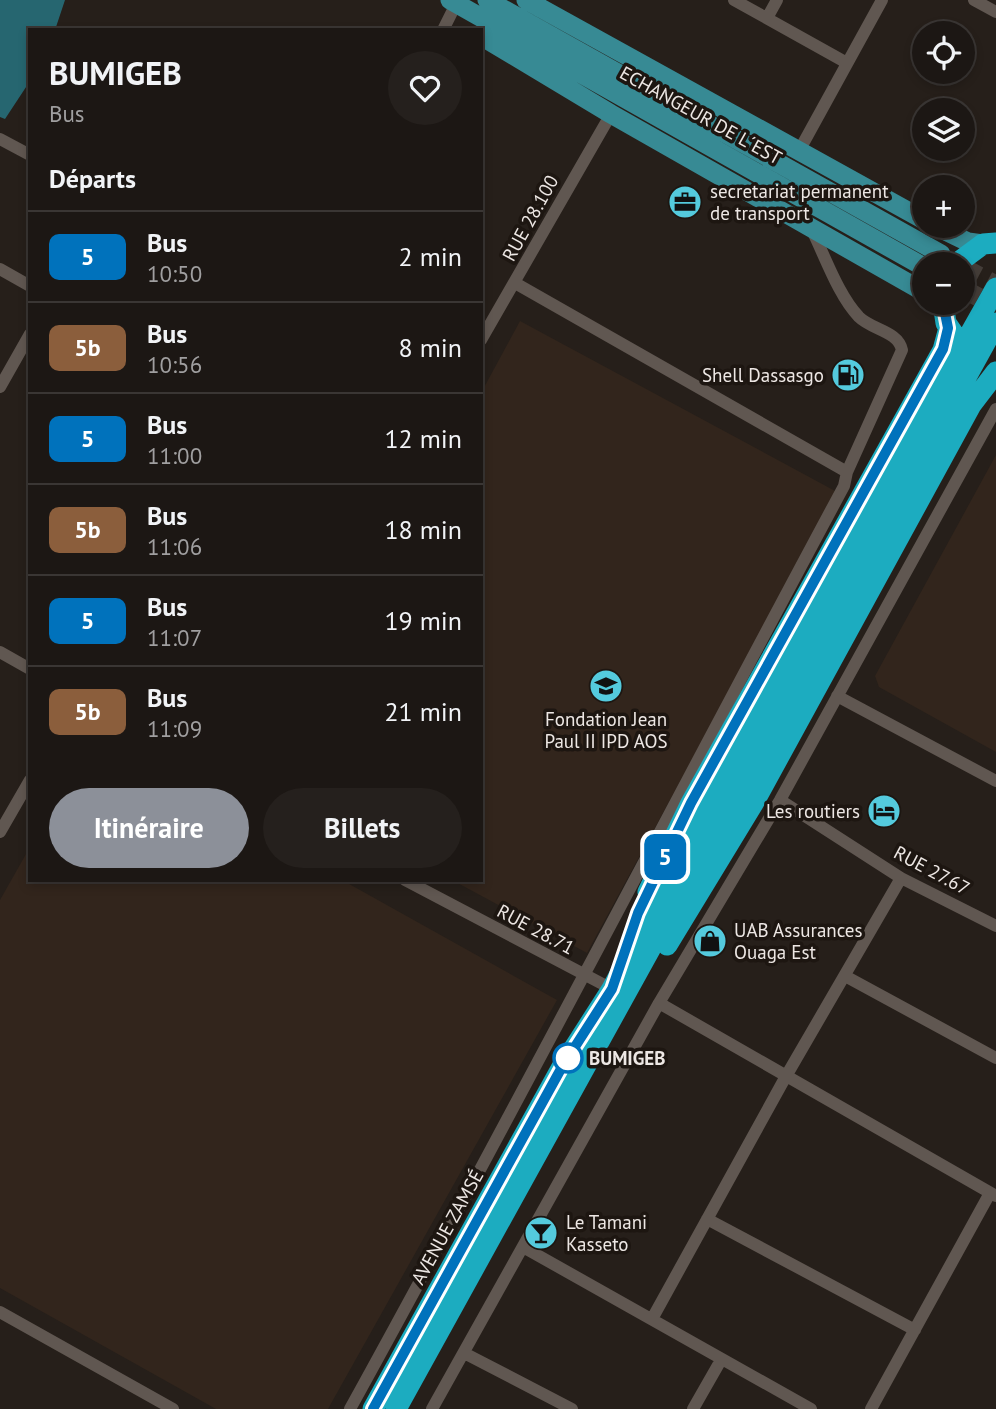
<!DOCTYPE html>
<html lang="fr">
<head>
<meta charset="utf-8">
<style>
	body { margin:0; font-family:"PT Sans",sans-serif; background:#25201d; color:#f1f3f6; height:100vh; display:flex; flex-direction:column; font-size:26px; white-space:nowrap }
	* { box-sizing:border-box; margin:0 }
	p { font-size:23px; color:#a09fa0 }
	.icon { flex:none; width:38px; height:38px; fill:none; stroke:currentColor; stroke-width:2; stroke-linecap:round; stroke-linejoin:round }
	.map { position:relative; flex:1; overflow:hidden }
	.drawer { position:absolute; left:28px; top:28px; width:455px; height:854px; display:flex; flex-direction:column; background:#1c1714; border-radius:0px; box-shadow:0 4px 10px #0003,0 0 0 2px #3a3634 }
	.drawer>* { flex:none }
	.badge { padding:0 14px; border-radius:10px; font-size:24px; line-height:46px }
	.buttons { position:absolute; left:912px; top:21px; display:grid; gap:14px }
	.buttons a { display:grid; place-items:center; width:63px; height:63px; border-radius:50%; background:#1c1714; box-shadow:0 4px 10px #0003,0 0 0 2px #3a3634; font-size:35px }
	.map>.badge { position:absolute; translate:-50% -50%; box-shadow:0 0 0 4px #fff }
	h2 { padding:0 21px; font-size:26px; line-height:63px }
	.round { display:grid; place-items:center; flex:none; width:74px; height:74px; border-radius:37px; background:#25201d }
	.head { display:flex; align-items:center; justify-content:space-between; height:119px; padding:0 21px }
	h1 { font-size:33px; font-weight:700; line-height:52px }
	.button { display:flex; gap:14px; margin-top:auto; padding:14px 21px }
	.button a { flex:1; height:80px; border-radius:42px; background:#8c9099; color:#fff; font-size:28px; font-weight:700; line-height:80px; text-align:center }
	.button a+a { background:#25201d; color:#f1f3f6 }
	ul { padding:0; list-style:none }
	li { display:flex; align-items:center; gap:21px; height:91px; padding:0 21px; border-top:2px solid #3a3634 }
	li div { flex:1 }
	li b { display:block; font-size:26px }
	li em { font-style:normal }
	li .badge { min-width:77px; font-weight:700; text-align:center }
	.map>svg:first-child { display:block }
	.built { fill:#32251c }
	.water { fill:#266670 }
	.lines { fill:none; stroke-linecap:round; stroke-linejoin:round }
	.primary-tunnel { stroke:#443d38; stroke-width:19; stroke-dasharray:19 10; stroke-linecap:butt }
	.street { stroke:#605751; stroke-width:12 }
	.primary { stroke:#378a94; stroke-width:19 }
	.highway { stroke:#1cacc0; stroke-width:21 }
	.line-casing { stroke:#fff; stroke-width:16 }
	.line { stroke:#0072bc; stroke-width:10 }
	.stop-dot { fill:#fff; stroke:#0072bc; stroke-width:3.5 }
	.labels { text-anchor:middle; stroke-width:7; stroke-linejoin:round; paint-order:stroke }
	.street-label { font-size:19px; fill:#ede7e4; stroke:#1d1611 }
	.poi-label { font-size:19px; fill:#ede7e4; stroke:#1d1611; text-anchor:start }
	.stop-label { font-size:19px; font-weight:bold; fill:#ede7e4; stroke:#1d1611; text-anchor:start }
</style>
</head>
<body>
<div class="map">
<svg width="996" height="1409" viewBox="0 0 996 1409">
	<rect width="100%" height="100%" fill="#261f1a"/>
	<path class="built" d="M520,321L837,492L587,953L452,880H481V393Z
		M996,455V752L879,687L875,676Z
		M30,847V880H342L557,1000L328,1409H216L0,1288V900Z"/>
	<path class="water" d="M0,0H65L55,30H30V81L5,119L0,117Z"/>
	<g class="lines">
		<path class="primary-tunnel" d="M962,267L996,285
			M962,288L996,307"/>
		<path class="street" d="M734,0L847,63
			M974,0L996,12
			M767,18L777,0
			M443,30L456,4
			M0,139L30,155
			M799,151L882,0
			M0,269L30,286
			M515,283L847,472
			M481,340L611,114
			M0,387L30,334
			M0,652L30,669
			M837,696L996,781
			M780,800L901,878L996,926
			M0,832L30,780
			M405,880L612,989
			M845,976L996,1058
			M659,1003L996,1196
			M707,1219L915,1330
			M523,1247L811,1409
			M0,1312L173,1409
			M652,1319L785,1078L901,878
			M464,1353L572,1409
			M350,1409C519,1103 679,793 844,486L847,472L902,350C898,331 872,330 859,317C838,295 825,256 811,228
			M432,1409L659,1003L780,800L996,409
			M693,1409L721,1360
			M871,1409L990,1193"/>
		<path class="primary" d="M450,0L924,267
			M487,0L941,254
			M526,0L924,220
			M481,36L611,114L924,292
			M935,226L968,242L983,244"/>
		<path class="highway" d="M956,264L983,244L996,243
			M943,303L946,323L957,339
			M648,892L691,803L943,350L949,328
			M667,945L754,802L971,405L996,372
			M373,1409L562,1067L612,989L799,637L996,288
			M396,1409L996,323"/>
	</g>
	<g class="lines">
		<defs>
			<path id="line" d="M373,1409L562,1067L612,989L638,913L691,803L943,349L948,328L943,303"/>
		</defs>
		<use href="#line" class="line-casing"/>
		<use href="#line" class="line"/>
	</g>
	<defs>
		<symbol id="office-disc" viewBox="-11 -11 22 22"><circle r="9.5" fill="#54cadd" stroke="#1d1611"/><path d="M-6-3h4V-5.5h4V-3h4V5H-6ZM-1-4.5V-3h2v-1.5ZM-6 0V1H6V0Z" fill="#111"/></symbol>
		<symbol id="fuel-disc" viewBox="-11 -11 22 22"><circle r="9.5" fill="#54cadd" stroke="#1d1611"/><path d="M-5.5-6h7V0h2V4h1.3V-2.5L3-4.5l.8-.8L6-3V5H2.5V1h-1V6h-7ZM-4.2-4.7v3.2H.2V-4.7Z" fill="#111"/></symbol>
		<symbol id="school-disc" viewBox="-11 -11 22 22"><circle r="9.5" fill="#54cadd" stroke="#1d1611"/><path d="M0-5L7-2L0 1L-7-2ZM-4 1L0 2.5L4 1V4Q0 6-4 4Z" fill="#111"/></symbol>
		<symbol id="hotel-disc" viewBox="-11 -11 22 22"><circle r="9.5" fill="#54cadd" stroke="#1d1611"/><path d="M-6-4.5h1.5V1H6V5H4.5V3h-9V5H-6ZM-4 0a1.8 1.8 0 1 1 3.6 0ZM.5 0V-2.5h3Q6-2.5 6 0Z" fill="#111"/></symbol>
		<symbol id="shop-disc" viewBox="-11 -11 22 22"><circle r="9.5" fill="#54cadd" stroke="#1d1611"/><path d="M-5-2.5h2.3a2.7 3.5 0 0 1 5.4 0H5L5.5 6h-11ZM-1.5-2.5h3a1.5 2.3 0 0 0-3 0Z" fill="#111"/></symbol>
		<symbol id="bar-disc" viewBox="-11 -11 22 22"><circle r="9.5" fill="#54cadd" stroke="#1d1611"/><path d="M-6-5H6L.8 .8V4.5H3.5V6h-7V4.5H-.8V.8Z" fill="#111"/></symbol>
	</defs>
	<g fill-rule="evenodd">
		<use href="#office-disc" x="666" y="183" width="38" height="38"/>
		<use href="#fuel-disc" x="829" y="356" width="38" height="38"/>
		<use href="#school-disc" x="587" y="667" width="38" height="38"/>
		<use href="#hotel-disc" x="865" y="792" width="38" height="38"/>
		<use href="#shop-disc" x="691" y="922" width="38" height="38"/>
		<use href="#bar-disc" x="522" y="1214" width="38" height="38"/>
	</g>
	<circle class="stop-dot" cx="568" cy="1058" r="14"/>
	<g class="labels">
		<g class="street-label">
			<text transform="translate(701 115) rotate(29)" y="7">ECHANGEUR DE L´EST</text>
			<text transform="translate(530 218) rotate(-61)" y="7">RUE 28.100</text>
			<text transform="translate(932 870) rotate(28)" y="7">RUE 27.67</text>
			<text transform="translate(536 929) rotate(28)" y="7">RUE 28.71</text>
			<text transform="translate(447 1227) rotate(-61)" y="7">AVENUE ZAMSÉ</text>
		</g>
		<g class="poi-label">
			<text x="710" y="198">secretariat permanent<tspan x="710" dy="22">de transport</tspan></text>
			<text x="824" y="382" text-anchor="end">Shell Dassasgo</text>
			<text x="606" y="726" text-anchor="middle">Fondation Jean<tspan x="606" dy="22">Paul II IPD AOS</tspan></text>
			<text x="860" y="818" text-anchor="end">Les routiers</text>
			<text x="734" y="937">UAB Assurances<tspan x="734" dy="22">Ouaga Est</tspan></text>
			<text x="566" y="1229">Le Tamani<tspan x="566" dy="22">Kasseto</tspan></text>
		</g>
		<g class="stop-label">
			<text x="589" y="1065">BUMIGEB</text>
		</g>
	</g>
</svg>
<div class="buttons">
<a><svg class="icon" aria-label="locate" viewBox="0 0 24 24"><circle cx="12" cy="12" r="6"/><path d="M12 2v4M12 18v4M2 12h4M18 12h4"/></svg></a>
<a><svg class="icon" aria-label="layers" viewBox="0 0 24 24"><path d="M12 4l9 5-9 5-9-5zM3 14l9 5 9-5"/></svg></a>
<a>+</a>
<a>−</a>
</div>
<b class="badge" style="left:665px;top:857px;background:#0072bc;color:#fff">5</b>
<section class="drawer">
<div class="head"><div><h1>BUMIGEB</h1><p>Bus</p></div><a class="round"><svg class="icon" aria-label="heart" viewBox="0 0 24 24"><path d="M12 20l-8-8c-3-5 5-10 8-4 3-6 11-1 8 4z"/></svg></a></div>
<h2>Départs</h2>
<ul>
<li><span class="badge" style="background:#0072bc;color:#fff">5</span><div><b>Bus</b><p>10:50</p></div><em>2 min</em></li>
<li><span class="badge" style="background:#8b5e3c;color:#fff">5b</span><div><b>Bus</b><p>10:56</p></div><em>8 min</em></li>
<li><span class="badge" style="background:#0072bc;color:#fff">5</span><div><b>Bus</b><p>11:00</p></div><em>12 min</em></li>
<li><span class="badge" style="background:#8b5e3c;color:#fff">5b</span><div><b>Bus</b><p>11:06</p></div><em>18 min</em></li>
<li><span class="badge" style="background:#0072bc;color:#fff">5</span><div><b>Bus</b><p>11:07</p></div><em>19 min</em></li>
<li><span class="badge" style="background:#8b5e3c;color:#fff">5b</span><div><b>Bus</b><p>11:09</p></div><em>21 min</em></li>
</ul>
<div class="button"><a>Itinéraire</a><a>Billets</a></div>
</section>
</div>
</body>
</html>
